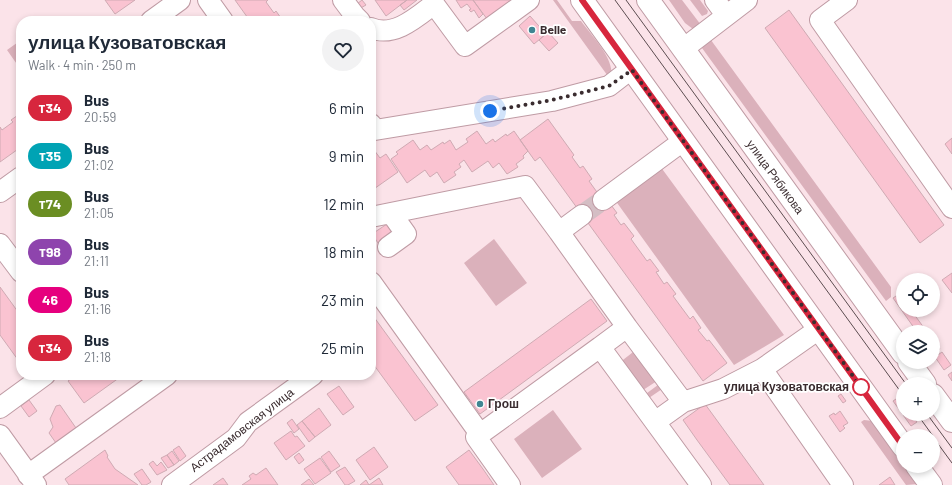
<!DOCTYPE html>
<html lang="en">
<head>
<meta charset="utf-8">
<style>
	body { margin:0; font-family:Barlow,sans-serif; background:#f2f2f3; color:#1f2937; height:100vh; display:flex; flex-direction:column; font-size:15px; white-space:nowrap }
	* { box-sizing:border-box; margin:0 }
	p { font-size:13px; color:#747a83 }
	.icon { flex:none; width:22px; height:22px; fill:none; stroke:currentColor; stroke-width:2; stroke-linecap:round; stroke-linejoin:round }
	.map { position:relative; flex:1; overflow:hidden }
	.side { position:absolute; left:16px; top:16px; width:360px; height:364px; display:flex; flex-direction:column; background:#fff; border-radius:16px; box-shadow:0 2px 6px #0003 }
	.side>* { flex:none }
	.badge { padding:0 8px; border-radius:13px; font-size:14px; line-height:26px }
	.fabs { position:absolute; left:896px; top:273px; display:grid; gap:8px }
	.fabs a { display:grid; place-items:center; width:44px; height:44px; border-radius:50%; background:#fff; box-shadow:0 2px 6px #0003; font-size:20px }
	.you { position:absolute; width:20px; height:20px; margin:-10px; border:3px solid #fff; border-radius:50%; background:#1a73e8; box-shadow:0 0 0 6px #1a73e833 }
	.map>.badge { position:absolute; translate:-50% -50%; box-shadow:0 0 0 2px #fff }
	.round { display:grid; place-items:center; flex:none; width:42px; height:42px; border-radius:21px; background:#f2f2f3 }
	.summary { display:flex; align-items:center; justify-content:space-between; height:68px; padding:0 12px }
	h1 { font-size:19px; font-weight:600; line-height:30px }
	ul { padding:0; list-style:none }
	li { display:flex; align-items:center; gap:12px; height:48px; padding:0 12px }
	li div { flex:1 }
	li b { display:block; font-size:15px }
	li em { font-style:normal }
	li .badge { min-width:44px; font-weight:700; text-align:center }
	.map>svg:first-child { display:block }
	.green { fill:#dbb1bb }
	.building { fill:#fac3d1; stroke:#cfaab3 }
	.lines { fill:none; stroke-linecap:round; stroke-linejoin:round }
	.minor-tunnel { stroke:#d4bec4; stroke-width:20; stroke-dasharray:20 10; stroke-linecap:butt }
	.minor-casing { stroke:#bf9ba4; stroke-width:22 }
	.major-casing { stroke:#bf9ba4; stroke-width:24 }
	.minor { stroke:#fff; stroke-width:20 }
	.major { stroke:#fff; stroke-width:22 }
	.tram { stroke:#5d4d51; stroke-width:1 }
	.line-casing { stroke:#fff; stroke-width:9 }
	.line { stroke:#d7263d; stroke-width:6 }
	.walk { stroke:#3a2c2f; stroke-width:4; stroke-dasharray:0 7.2 }
	.poi-dot { fill:#408592; stroke:#fff; stroke-width:1.5 }
	.stop-dot { fill:#fff; stroke:#d7263d; stroke-width:2 }
	.labels { text-anchor:middle; stroke-width:3.5; stroke-linejoin:round; paint-order:stroke }
	.poi-label { font-size:12px; font-weight:bold; fill:#3a2c2f; stroke:#fff; text-anchor:start }
	.street-label { font-size:12px; fill:#3a2c2f; stroke:#fff }
	.stop-label { font-size:12px; font-weight:bold; fill:#3a2c2f; stroke:#fff; text-anchor:end }
</style>
</head>
<body>
<div class="map">
<svg width="952" height="485" viewBox="0 0 952 485">
	<rect width="100%" height="100%" fill="#fbe3e9"/>
	<path class="green" d="M553,0H557L572,21H581C591,35 618,62 610,79Z
		M669,0H682L701,25L693,29L685,23Z
		M690,0H700L708,11L707,14L702,16Z
		M708,36L891,287V297L886,301L702,48Z
		M21,40V70L7,50Z
		M660,166L784,335L734,365L615,200Z
		M494,239L527,283L496,306L464,263Z
		M637,349L660,379L640,392L619,363Z
		M662,382L665,387L646,400L643,396Z
		M553,410L582,449L542,478L514,439Z
		M864,420L873,421L903,463V466H905L918,484L906,485L861,422Z"/>
	<path class="building" d="M105,0H135L115,14Z
		M235,0H268L266,2L274,13L276,11L283,21H250Z
		M362,0L366,5L359,9L357,4Z
		M375,0H407L386,16Z
		M407,0H417L404,10L400,5Z
		M456,0H473L483,14L479,18L474,10L471,12L469,10L471,9L467,4L461,8Z
		M473,0H516L490,23Z
		M789,10L944,225L920,243L765,28Z
		M530,16L546,34L534,44L519,26Z
		M548,32L558,43L549,51L539,40Z
		M21,113V147L0,162V127L2,130L13,122L11,120Z
		M548,119L574,155L572,157L580,168L583,166L592,179L589,181L599,195L608,201L617,213L614,215L621,225L624,223L634,236L631,239L647,261L650,259L659,271L656,272L664,284L667,282L676,294L673,296L690,319L693,316L701,328L698,330L707,341L709,340L727,363L703,381L540,157L535,161L520,140Z
		M477,131L486,144L493,139L495,142L506,134L507,136L514,131L528,151L523,156L524,158L516,164L518,167L507,174L499,163L493,168L488,161L472,172L464,160L459,164L461,167L454,172L456,175L444,183L437,172L430,177L425,170L407,183L391,159L398,154L396,152L413,140L420,150L427,145L431,150L443,142L444,144L450,140L456,150L468,142L466,139Z
		M952,138V154L945,144Z
		M371,146L380,158L386,154L398,172L371,191Z
		M390,222L399,233L380,246L372,234Z
		M952,273V293L942,280Z
		M0,287L21,316V364L0,335Z
		M899,294L903,299V310H911L927,332H917L893,298Z
		M591,299L607,321L480,414L464,392Z
		M371,313L438,405L415,421L371,361Z
		M933,340L940,349L933,354Z
		M942,352L951,365L944,370L935,357Z
		M952,372V381L948,375Z
		M76,375H123L84,403L68,381Z
		M339,386L354,407L343,415L327,394Z
		M841,394L846,401L843,403L838,396Z
		M899,397L903,403V414H911L917,422L911,426L893,401Z
		M29,400L37,411L29,417L21,406Z
		M705,404L764,485H730L697,440L683,420Z
		M60,405L76,428L56,443L49,433L53,427L50,419L56,406Z
		M319,408L331,425L315,437L302,421Z
		M840,411L848,423L843,426L845,428L840,432L829,416L834,413L835,415Z
		M292,419L299,429L294,433L287,423Z
		M302,421L315,437L309,442L297,425Z
		M291,431L295,437L297,436L305,446L286,460L274,443Z
		M179,446L186,456L180,461L173,450Z
		M374,447L388,467L370,480L356,460Z
		M105,450L108,456L107,457L115,469L138,485H69L65,479Z
		M469,450L483,469L494,485H459L446,467Z
		M172,451L179,461L174,465L167,455Z
		M329,451L340,466L331,472L321,457Z
		M299,453L304,460L299,464L294,457Z
		M167,455L174,465L168,468L161,458Z
		M320,458L331,473L315,484L304,469Z
		M153,461L157,466L161,462L167,470L157,475L149,464Z
		M345,467L355,481L348,485H345L336,472Z
		M266,468L278,485H242L251,479L249,476L253,473L256,475Z
		M142,469L151,482L146,485H142L134,474Z
		M890,477L895,485H879Z
		M223,478L228,485H213Z
		M379,478L383,485H360L366,480L369,485Z
		M309,479L314,485H301Z"/>
	<g class="lines">
		<path class="minor-tunnel" d="M582,215L603,200"/>
		<defs>
			<path id="minor" d="M208,0L223,21
				M343,0L355,16L360,21
				M715,0L726,15
				M847,0L820,20L952,208
				M151,21L180,0
				M371,28C394,38 417,17 434,4L465,46L529,0
				M683,49L747,0
				M371,124L375,130L552,101L609,86L631,69
				M0,192L21,177
				M603,200L683,141
				M371,217L525,186L559,232L582,215
				M559,232L627,327L600,347
				M0,244L21,272
				M388,247L406,234L391,213
				M371,282L480,434
				M627,327L683,402
				M762,369L843,485
				M0,408L45,375
				M655,422L701,485
				M0,435L36,485
				M28,475L167,375
				M172,485L236,438L248,422L313,375
				M510,485L476,437L600,347L655,422L683,402L723,389L762,369L819,329"/>
			<path id="major" d="M582,0L903,446
				M648,0L903,353
				M909,362L925,384
				M933,395L952,421
				M917,466L931,485"/>
		</defs>
		<use href="#minor" class="minor-casing"/>
		<use href="#major" class="major-casing"/>
		<use href="#minor" class="minor"/>
		<use href="#major" class="major"/>
		<path class="tram" d="M615,0L903,395
			M626,0L906,384
			M917,414L933,436
			M927,414L952,448
			M933,437L952,463"/>
	</g>
	<g class="lines">
		<defs>
			<path id="line" d="M582,0L903,446"/>
		</defs>
		<use href="#line" class="line-casing"/>
		<use href="#line" class="line"/>
		<path class="walk" d="M490,111L552,100L609,86L632,70L863,390L861,387"/>
	</g>
	<g class="poi-dot">
		<circle cx="532" cy="30" r="4"/>
		<circle cx="480" cy="404" r="4"/>
	</g>
	<circle class="stop-dot" cx="861" cy="387" r="8"/>
	<g class="labels">
		<g class="poi-label">
			<text x="540" y="34">Belle</text>
			<text x="488" y="408">Грош</text>
		</g>
		<g class="street-label">
			<text transform="translate(775 177) rotate(54)" y="4">улица Рябикова</text>
			<text transform="translate(242 430) rotate(-38)" y="4">Астрадамовская улица</text>
		</g>
		<g class="stop-label">
			<text x="849" y="391">улица Кузоватовская</text>
		</g>
	</g>
</svg>
<div class="fabs">
<a><svg class="icon" aria-label="locate" viewBox="0 0 24 24"><circle cx="12" cy="12" r="6"/><path d="M12 2v4M12 18v4M2 12h4M18 12h4"/></svg></a>
<a><svg class="icon" aria-label="layers" viewBox="0 0 24 24"><path d="M12 4l9 5-9 5-9-5zM3 14l9 5 9-5"/></svg></a>
<a>+</a>
<a>−</a>
</div>
<div class="you" style="left:490px;top:111px"></div>
<section class="side">
<div class="summary"><div><h1>улица Кузоватовская</h1><p>Walk · 4 min · 250 m</p></div><a class="round"><svg class="icon" aria-label="heart" viewBox="0 0 24 24"><path d="M12 20l-8-8c-3-5 5-10 8-4 3-6 11-1 8 4z"/></svg></a></div>
<ul>
<li><span class="badge" style="background:#d7263d;color:#fff">т34</span><div><b>Bus</b><p>20:59</p></div><em>6 min</em></li>
<li><span class="badge" style="background:#00a3b4;color:#fff">т35</span><div><b>Bus</b><p>21:02</p></div><em>9 min</em></li>
<li><span class="badge" style="background:#6b8e23;color:#fff">т74</span><div><b>Bus</b><p>21:05</p></div><em>12 min</em></li>
<li><span class="badge" style="background:#8e44ad;color:#fff">т98</span><div><b>Bus</b><p>21:11</p></div><em>18 min</em></li>
<li><span class="badge" style="background:#e6007e;color:#fff">46</span><div><b>Bus</b><p>21:16</p></div><em>23 min</em></li>
<li><span class="badge" style="background:#d7263d;color:#fff">т34</span><div><b>Bus</b><p>21:18</p></div><em>25 min</em></li>
</ul>
</section>
</div>
</body>
</html>
